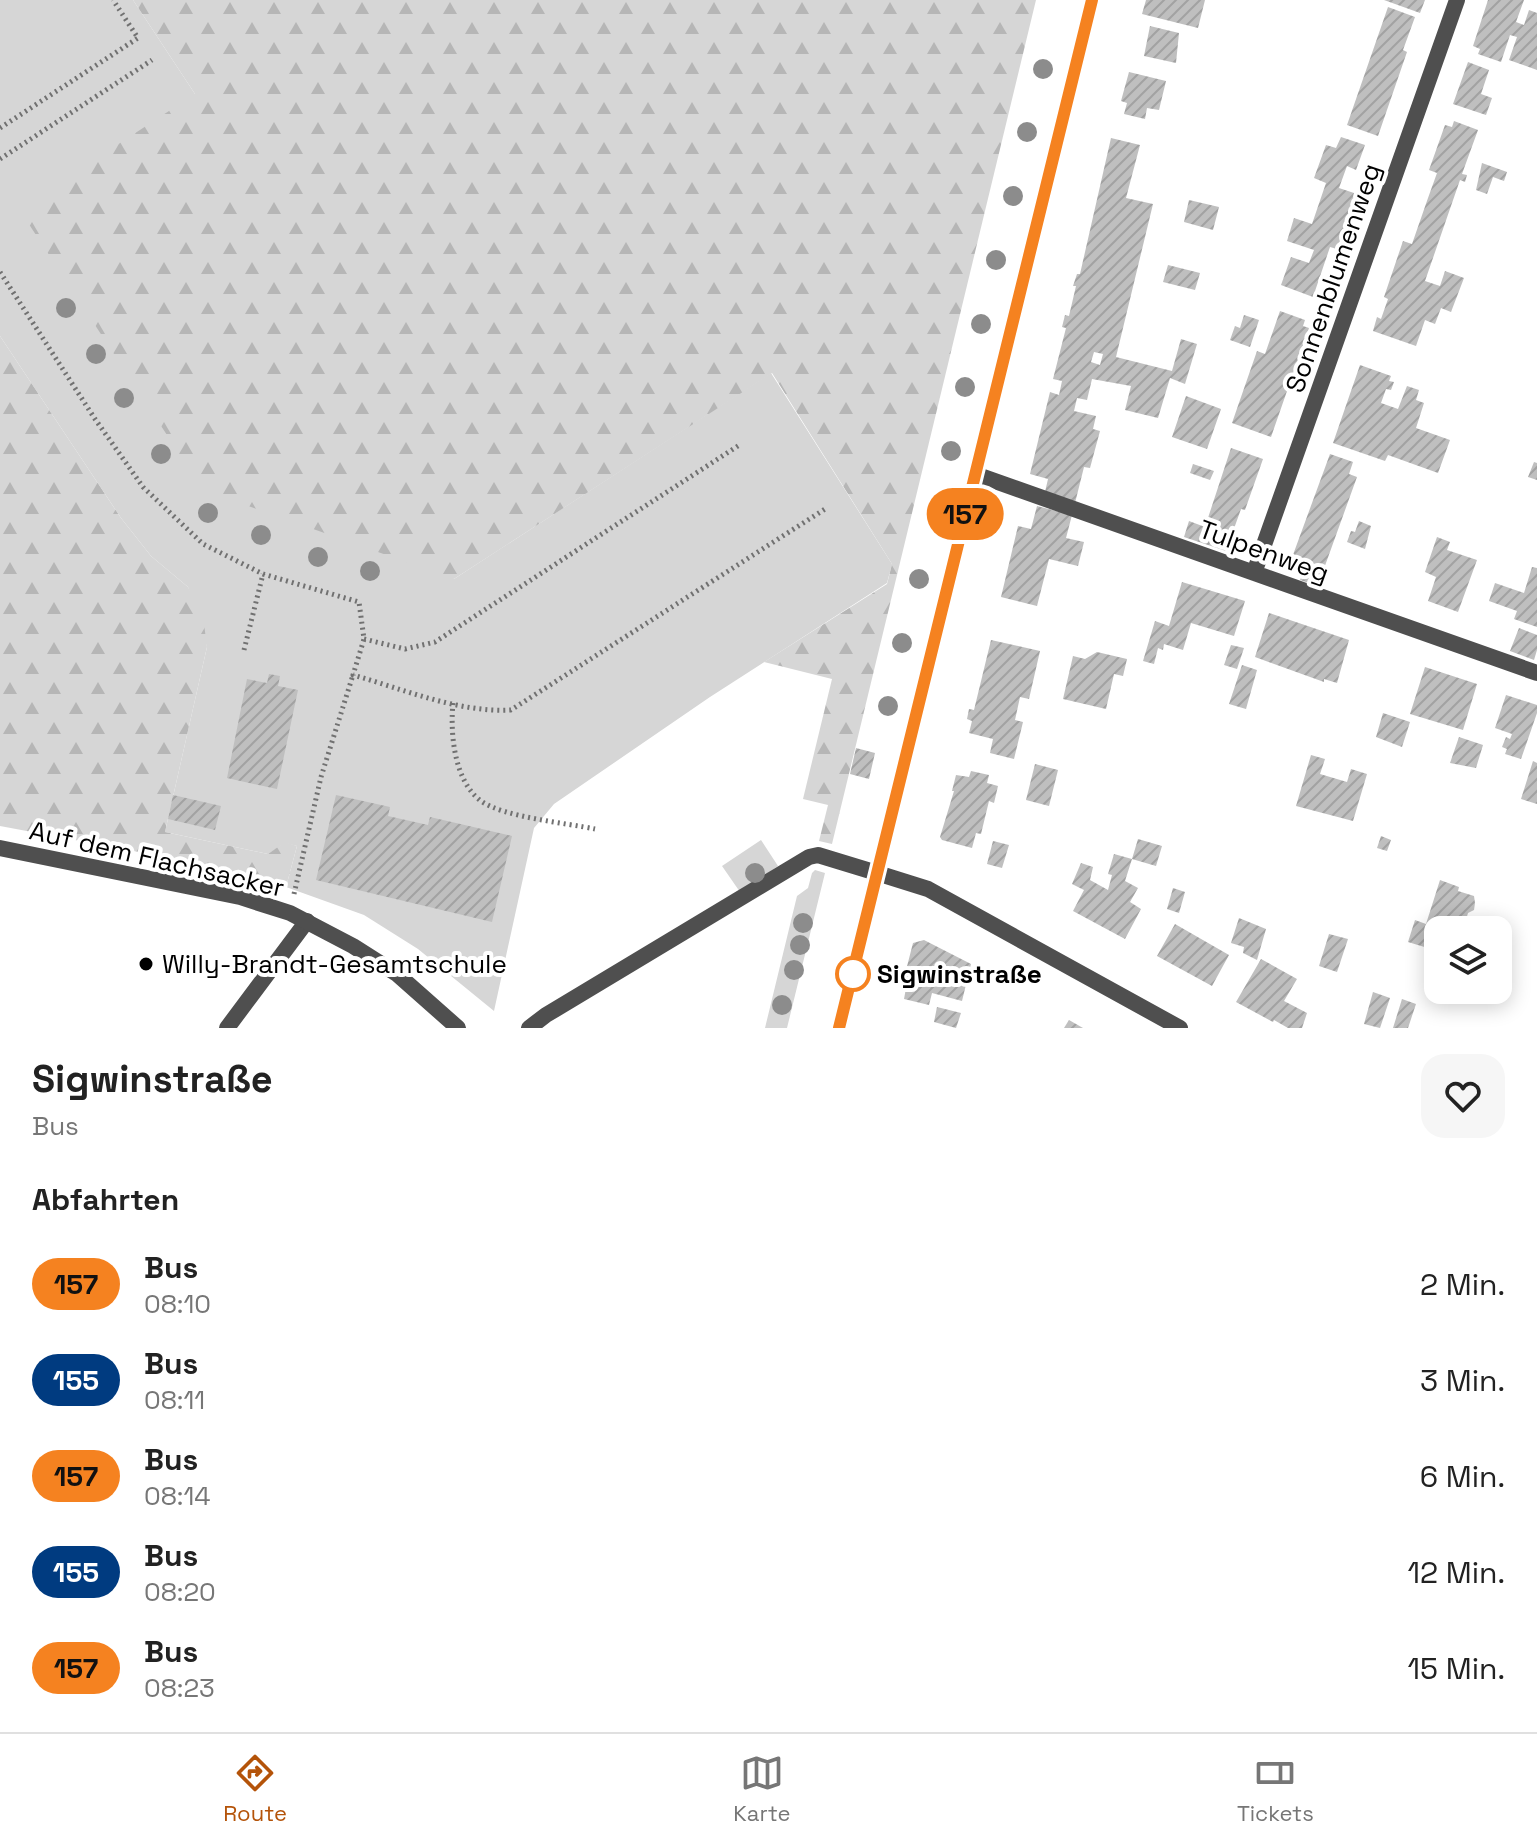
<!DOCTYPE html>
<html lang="de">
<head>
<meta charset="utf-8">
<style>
	body { margin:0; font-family:"Space Grotesk",sans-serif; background:#f6f6f6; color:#222; height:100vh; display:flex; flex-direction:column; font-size:30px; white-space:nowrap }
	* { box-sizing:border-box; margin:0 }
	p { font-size:26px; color:#767676 }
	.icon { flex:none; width:44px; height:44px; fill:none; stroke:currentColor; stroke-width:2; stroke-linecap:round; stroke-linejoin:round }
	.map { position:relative; height:1028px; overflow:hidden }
	.side { display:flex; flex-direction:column; background:#fff; flex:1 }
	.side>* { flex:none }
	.badge { padding:0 16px; border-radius:26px; font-size:28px; line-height:52px }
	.fabs { position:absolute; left:1424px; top:916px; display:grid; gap:16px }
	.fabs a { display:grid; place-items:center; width:88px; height:88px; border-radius:16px; background:#fff; box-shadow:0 4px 20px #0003; font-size:40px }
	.map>.badge { position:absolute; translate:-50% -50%; box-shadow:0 0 0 4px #fff }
	h2 { padding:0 32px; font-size:30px; line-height:72px }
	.round { display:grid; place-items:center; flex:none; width:84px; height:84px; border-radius:24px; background:#f6f6f6 }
	.overview { display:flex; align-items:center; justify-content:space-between; height:136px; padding:0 32px }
	h1 { font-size:38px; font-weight:600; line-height:60px }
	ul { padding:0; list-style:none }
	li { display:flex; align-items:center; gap:24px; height:96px; padding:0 32px }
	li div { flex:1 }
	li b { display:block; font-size:30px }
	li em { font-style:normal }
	li .badge { min-width:88px; font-weight:700; text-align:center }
	.menu { display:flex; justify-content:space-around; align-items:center; height:112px; border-top:2px solid #e0e0e0; background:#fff; font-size:22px; color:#767676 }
	.menu a { display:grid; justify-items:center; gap:4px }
	.menu .active { color:#b45309 }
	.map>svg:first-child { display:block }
	.green { fill:#d6d6d6 }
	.forest { fill:url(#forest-firs) }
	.building { fill:url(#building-hatch); fill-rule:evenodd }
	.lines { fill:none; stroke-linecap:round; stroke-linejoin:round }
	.path { stroke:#717171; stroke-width:5; stroke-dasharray:2 4; stroke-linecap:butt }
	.service { stroke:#4f4f4f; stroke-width:16 }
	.minor { stroke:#4f4f4f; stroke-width:16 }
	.tertiary { stroke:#4f4f4f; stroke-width:16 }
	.tree { fill:#8c8c8c }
	.line-casing { stroke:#fff; stroke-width:18 }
	.line { stroke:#f58220; stroke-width:12 }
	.poi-dot { fill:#000; stroke:#fff; stroke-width:3 }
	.stop-dot { fill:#fff; stroke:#f58220; stroke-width:4 }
	.labels { text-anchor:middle; stroke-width:8; stroke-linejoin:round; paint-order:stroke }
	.street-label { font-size:26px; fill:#000; stroke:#fff }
	.poi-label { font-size:26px; fill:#000; stroke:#fff; text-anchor:start }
	.stop-label { font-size:26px; font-weight:bold; fill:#000; stroke:#fff; text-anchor:start }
</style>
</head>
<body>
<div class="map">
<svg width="1537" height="1028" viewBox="0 0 1537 1028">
	<defs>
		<pattern id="forest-firs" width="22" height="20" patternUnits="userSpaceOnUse" patternTransform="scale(2)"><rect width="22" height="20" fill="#d6d6d6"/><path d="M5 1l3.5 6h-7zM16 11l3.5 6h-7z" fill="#b6b6b6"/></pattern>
		<pattern id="building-hatch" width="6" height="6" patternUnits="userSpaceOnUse" patternTransform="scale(2)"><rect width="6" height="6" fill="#bfbfbf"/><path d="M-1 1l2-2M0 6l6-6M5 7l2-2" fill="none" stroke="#a2a2a2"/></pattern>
	</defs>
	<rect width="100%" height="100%" fill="#fff"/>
	<path class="green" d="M0,0H133L195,94L454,579L771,373L892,564L887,583L710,697L554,804L534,828L494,1011L418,949L364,915L286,887L297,846L285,843L268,854L165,832L207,647L188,587L151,556L121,518L0,336Z
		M761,840L778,866L740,892L722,866Z
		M815,870L825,873L787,1028H765L797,896L808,888L812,873Z"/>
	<path class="forest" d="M133,0H1036L832,844L819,841L828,805L803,799L832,679L764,662L887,584L892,564L772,373L454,579L203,490L19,209L195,94Z
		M0,336L121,518L151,556L188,587L203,616L207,647L165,832L268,854L285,842L297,846L286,887L208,865L0,826Z"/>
	<path class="building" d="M1146,0H1205L1198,28L1142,14Z
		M1384,0H1425L1420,13Z
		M1488,0H1524L1516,22L1524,25L1529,10L1537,13V70L1509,60L1517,37L1510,35L1501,62L1478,54L1480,49L1473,46Z
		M1388,7L1415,17L1403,50L1407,52L1378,136L1347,125Z
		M1150,26L1179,33L1176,63L1144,56Z
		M1468,62L1489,70L1481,94L1492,98L1486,115L1453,104Z
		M1129,72L1166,81L1159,110L1147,108L1145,119L1124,114L1127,103L1121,101Z
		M1454,121L1478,130L1462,174L1467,175L1465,182L1460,180L1425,281L1440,286L1445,271L1464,278L1451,312L1441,308L1435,324L1425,320L1416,346L1373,331L1377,317L1381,319L1388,299L1384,297L1403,241L1412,244L1428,198L1437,173L1429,170L1445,125L1452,127Z
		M1341,137L1365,145L1356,170L1347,166L1339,188L1357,194L1337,249L1330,247L1313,297L1281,285L1291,257L1309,263L1314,250L1287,241L1294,218L1312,224L1326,183L1314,178L1326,145L1336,148Z
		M1111,138L1140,145L1126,198L1153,204L1116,357L1172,371L1181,339L1197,344L1185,384L1170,378L1158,418L1125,410L1131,386L1092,379L1087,400L1077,398L1074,411L1096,416L1093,429L1100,431L1090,468L1084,467L1075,503L1045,492L1048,479L1030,474L1050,392L1059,395L1062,381L1053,379L1066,328L1062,327L1065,315L1069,316L1076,286H1073L1077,274H1080ZM1094,352L1103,354L1100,365L1091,362Z
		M1482,163L1507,172L1504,181L1493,177L1487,194L1476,190Z
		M1189,200L1219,207L1213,230L1184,222Z
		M1168,265L1200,273L1195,290L1163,282Z
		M1280,311L1305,320L1303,326L1309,328L1271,437L1232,423L1257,351L1265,354Z
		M1244,315L1259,320L1250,347L1230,340L1235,326L1240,328Z
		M1360,365L1391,376L1389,381L1394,382L1391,390L1386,389L1381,403L1398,409L1407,386L1419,390L1416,400L1424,403L1416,428L1450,440L1438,473L1388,455L1385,461L1333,443Z
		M1186,396L1221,409L1207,449L1172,437Z
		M1231,448L1263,459L1245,510L1241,509L1226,551L1184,537L1189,521L1205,527Z
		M1330,454L1353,462L1349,474L1357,477L1322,574L1328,576L1323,588L1300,580L1304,568L1290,563Z
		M1534,462L1537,463V480L1528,477Z
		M1193,464L1214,471L1210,480L1190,473Z
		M1037,506L1072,515L1066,538L1084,542L1078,566L1049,559L1037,606L1001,597L1018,526L1031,529Z
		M1359,521L1371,526L1365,549L1347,542L1351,531L1355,532Z
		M1437,537L1450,542L1447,550L1477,560L1458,612L1428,601L1436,577L1425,572Z
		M1532,567L1537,568V627L1514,619L1517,611L1489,601L1495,583L1524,593Z
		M1182,582L1245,601L1234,636L1191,623L1183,650L1164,644L1163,650L1158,648L1154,664L1143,661L1155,621L1169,626Z
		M1269,613L1349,640L1337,683L1324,679V682L1255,657Z
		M1519,628L1537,635V650L1534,660L1510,651Z
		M991,640L1040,651L1029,699L1020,697L1015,720L1023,722L1014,759L990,753L993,739L969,733L972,721L967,719L969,709L974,710Z
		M1231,645L1244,648L1237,669L1224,665Z
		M1097,652L1127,659L1123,676L1114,674L1106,709L1063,699L1073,656L1085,659Z
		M1242,665L1257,670L1246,709L1229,704Z
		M1425,667L1477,684L1463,730L1410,714Z
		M269,674L280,676L278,686L298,690L277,789L227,778L247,679L267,683Z
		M1506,695L1537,705V713L1521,759L1505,754L1507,749L1502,747L1506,737L1510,739L1512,734L1495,728Z
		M1383,713L1410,722L1402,747L1376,737Z
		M1459,737L1483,745L1476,768L1450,763Z
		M856,748L875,753L869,779L850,774Z
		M1311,755L1325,759L1320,774L1347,782L1351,769L1367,774L1353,821L1296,806Z
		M1533,761L1537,763V804L1521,799Z
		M1035,764L1058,770L1049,806L1026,800Z
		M971,771L989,775L987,783L998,786L994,803L989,801L981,834L976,833L972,848L942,840L940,837L954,791H952L956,775L969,777Z
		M173,795L221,806L215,830L168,819Z
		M336,795L390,807L388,816L428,825L430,817L512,836L492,922L316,880Z
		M1381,836L1391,840L1387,851L1377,848Z
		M1138,839L1162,846L1156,866L1132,859Z
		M993,841L1009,845L1002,868L987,864Z
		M1114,854L1132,859L1125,881L1138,888L1130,902L1141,909L1125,939L1073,911L1084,890L1072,884L1081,863L1093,867L1090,880L1108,890L1112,875L1108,874Z
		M1440,880L1459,887L1458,891L1474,896L1475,903L1474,910L1468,913L1463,930L1438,928L1431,949L1408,942L1415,920L1426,924Z
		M1173,888L1185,892L1179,913L1167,909Z
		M1239,918L1266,929L1257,960L1243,953L1244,947L1231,943Z
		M1175,924L1229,955L1212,986L1157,956Z
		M1329,934L1348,939L1337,972L1319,966Z
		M924,940L971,964L962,1001L932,993L929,1005L904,999L907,983L903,982L913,943Z
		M1261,959L1297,979L1284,1001L1307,1013L1302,1028H1288L1274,1020L1273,1022L1236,1002Z
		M1373,992L1390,998L1380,1028L1364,1024Z
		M1402,999L1416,1004L1408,1028H1393Z
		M937,1007L961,1013L956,1028L934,1022Z
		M1069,1020L1083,1028H1064Z"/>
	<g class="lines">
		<path class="path" d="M0,128L138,38L113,0
			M0,159L152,60
			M0,272L95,419L143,487L203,544L263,574L359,602L364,639L353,675C403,689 459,713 511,710L825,509
			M364,639L405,649L435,642L741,444
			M244,650L263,574
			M453,703C450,733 454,781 481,801C503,817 566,823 595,829
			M294,894L321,777L353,675"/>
		<path class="service" d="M227,1028L307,921
			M529,1028L546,1015L809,857L818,855L877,873"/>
		<path class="minor" d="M975,474L1537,673
			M1254,573L1457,0
			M0,848L240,897L290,913L353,946L397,974L458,1028"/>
		<path class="tertiary" d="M877,873L928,889L1180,1028
			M839,1028L1092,0"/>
	</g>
	<g class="tree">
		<circle cx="1043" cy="69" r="10"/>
		<circle cx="1027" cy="132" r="10"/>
		<circle cx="1013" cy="196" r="10"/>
		<circle cx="996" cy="260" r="10"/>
		<circle cx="66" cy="308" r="10"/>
		<circle cx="981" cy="324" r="10"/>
		<circle cx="96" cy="354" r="10"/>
		<circle cx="965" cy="387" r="10"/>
		<circle cx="124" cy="398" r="10"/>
		<circle cx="951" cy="451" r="10"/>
		<circle cx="161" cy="454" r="10"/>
		<circle cx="208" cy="513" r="10"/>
		<circle cx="935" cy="516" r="10"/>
		<circle cx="261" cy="535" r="10"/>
		<circle cx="318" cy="557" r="10"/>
		<circle cx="370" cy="571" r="10"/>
		<circle cx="919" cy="579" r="10"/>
		<circle cx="902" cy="643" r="10"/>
		<circle cx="888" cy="706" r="10"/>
		<circle cx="755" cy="873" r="10"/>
		<circle cx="803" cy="923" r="10"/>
		<circle cx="800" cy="945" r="10"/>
		<circle cx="794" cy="970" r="10"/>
		<circle cx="782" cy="1005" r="10"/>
	</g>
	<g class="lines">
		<defs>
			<path id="line" d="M839,1028L1092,0"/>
		</defs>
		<use href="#line" class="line-casing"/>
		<use href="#line" class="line"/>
	</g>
	<circle class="poi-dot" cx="146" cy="964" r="8"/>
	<circle class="stop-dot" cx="853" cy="974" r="16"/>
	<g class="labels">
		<g class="street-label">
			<text transform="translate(1333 278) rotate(-71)" y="9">Sonnenblumenweg</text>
			<text transform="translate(1264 551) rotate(20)" y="9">Tulpenweg</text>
			<text transform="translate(157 859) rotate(13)" y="9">Auf dem Flachsacker</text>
		</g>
		<g class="poi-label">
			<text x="162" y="973">Willy-Brandt-Gesamtschule</text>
		</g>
		<g class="stop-label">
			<text x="877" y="983">Sigwinstraße</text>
		</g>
	</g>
</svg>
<div class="fabs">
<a><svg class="icon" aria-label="layers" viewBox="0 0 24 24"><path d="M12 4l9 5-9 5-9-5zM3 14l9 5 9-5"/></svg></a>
</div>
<b class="badge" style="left:965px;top:514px;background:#f58220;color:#111">157</b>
</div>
<section class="side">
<div class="overview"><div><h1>Sigwinstraße</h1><p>Bus</p></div><a class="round"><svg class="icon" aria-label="heart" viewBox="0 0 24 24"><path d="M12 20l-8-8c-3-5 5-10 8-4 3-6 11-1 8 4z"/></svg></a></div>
<h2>Abfahrten</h2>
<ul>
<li><span class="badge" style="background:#f58220;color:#111">157</span><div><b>Bus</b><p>08:10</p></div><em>2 Min.</em></li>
<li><span class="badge" style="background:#003b80;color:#fff">155</span><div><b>Bus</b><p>08:11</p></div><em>3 Min.</em></li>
<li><span class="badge" style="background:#f58220;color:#111">157</span><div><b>Bus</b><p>08:14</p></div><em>6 Min.</em></li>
<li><span class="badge" style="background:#003b80;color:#fff">155</span><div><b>Bus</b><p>08:20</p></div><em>12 Min.</em></li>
<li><span class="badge" style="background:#f58220;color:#111">157</span><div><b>Bus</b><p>08:23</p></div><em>15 Min.</em></li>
</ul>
</section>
<nav class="menu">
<a class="active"><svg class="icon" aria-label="directions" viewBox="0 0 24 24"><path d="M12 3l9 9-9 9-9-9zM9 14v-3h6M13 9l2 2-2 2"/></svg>Route</a>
<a><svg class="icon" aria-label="map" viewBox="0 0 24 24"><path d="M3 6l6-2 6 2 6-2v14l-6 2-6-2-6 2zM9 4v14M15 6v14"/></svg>Karte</a>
<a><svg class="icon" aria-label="tickets" viewBox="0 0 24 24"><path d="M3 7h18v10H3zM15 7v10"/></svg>Tickets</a>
</nav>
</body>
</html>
